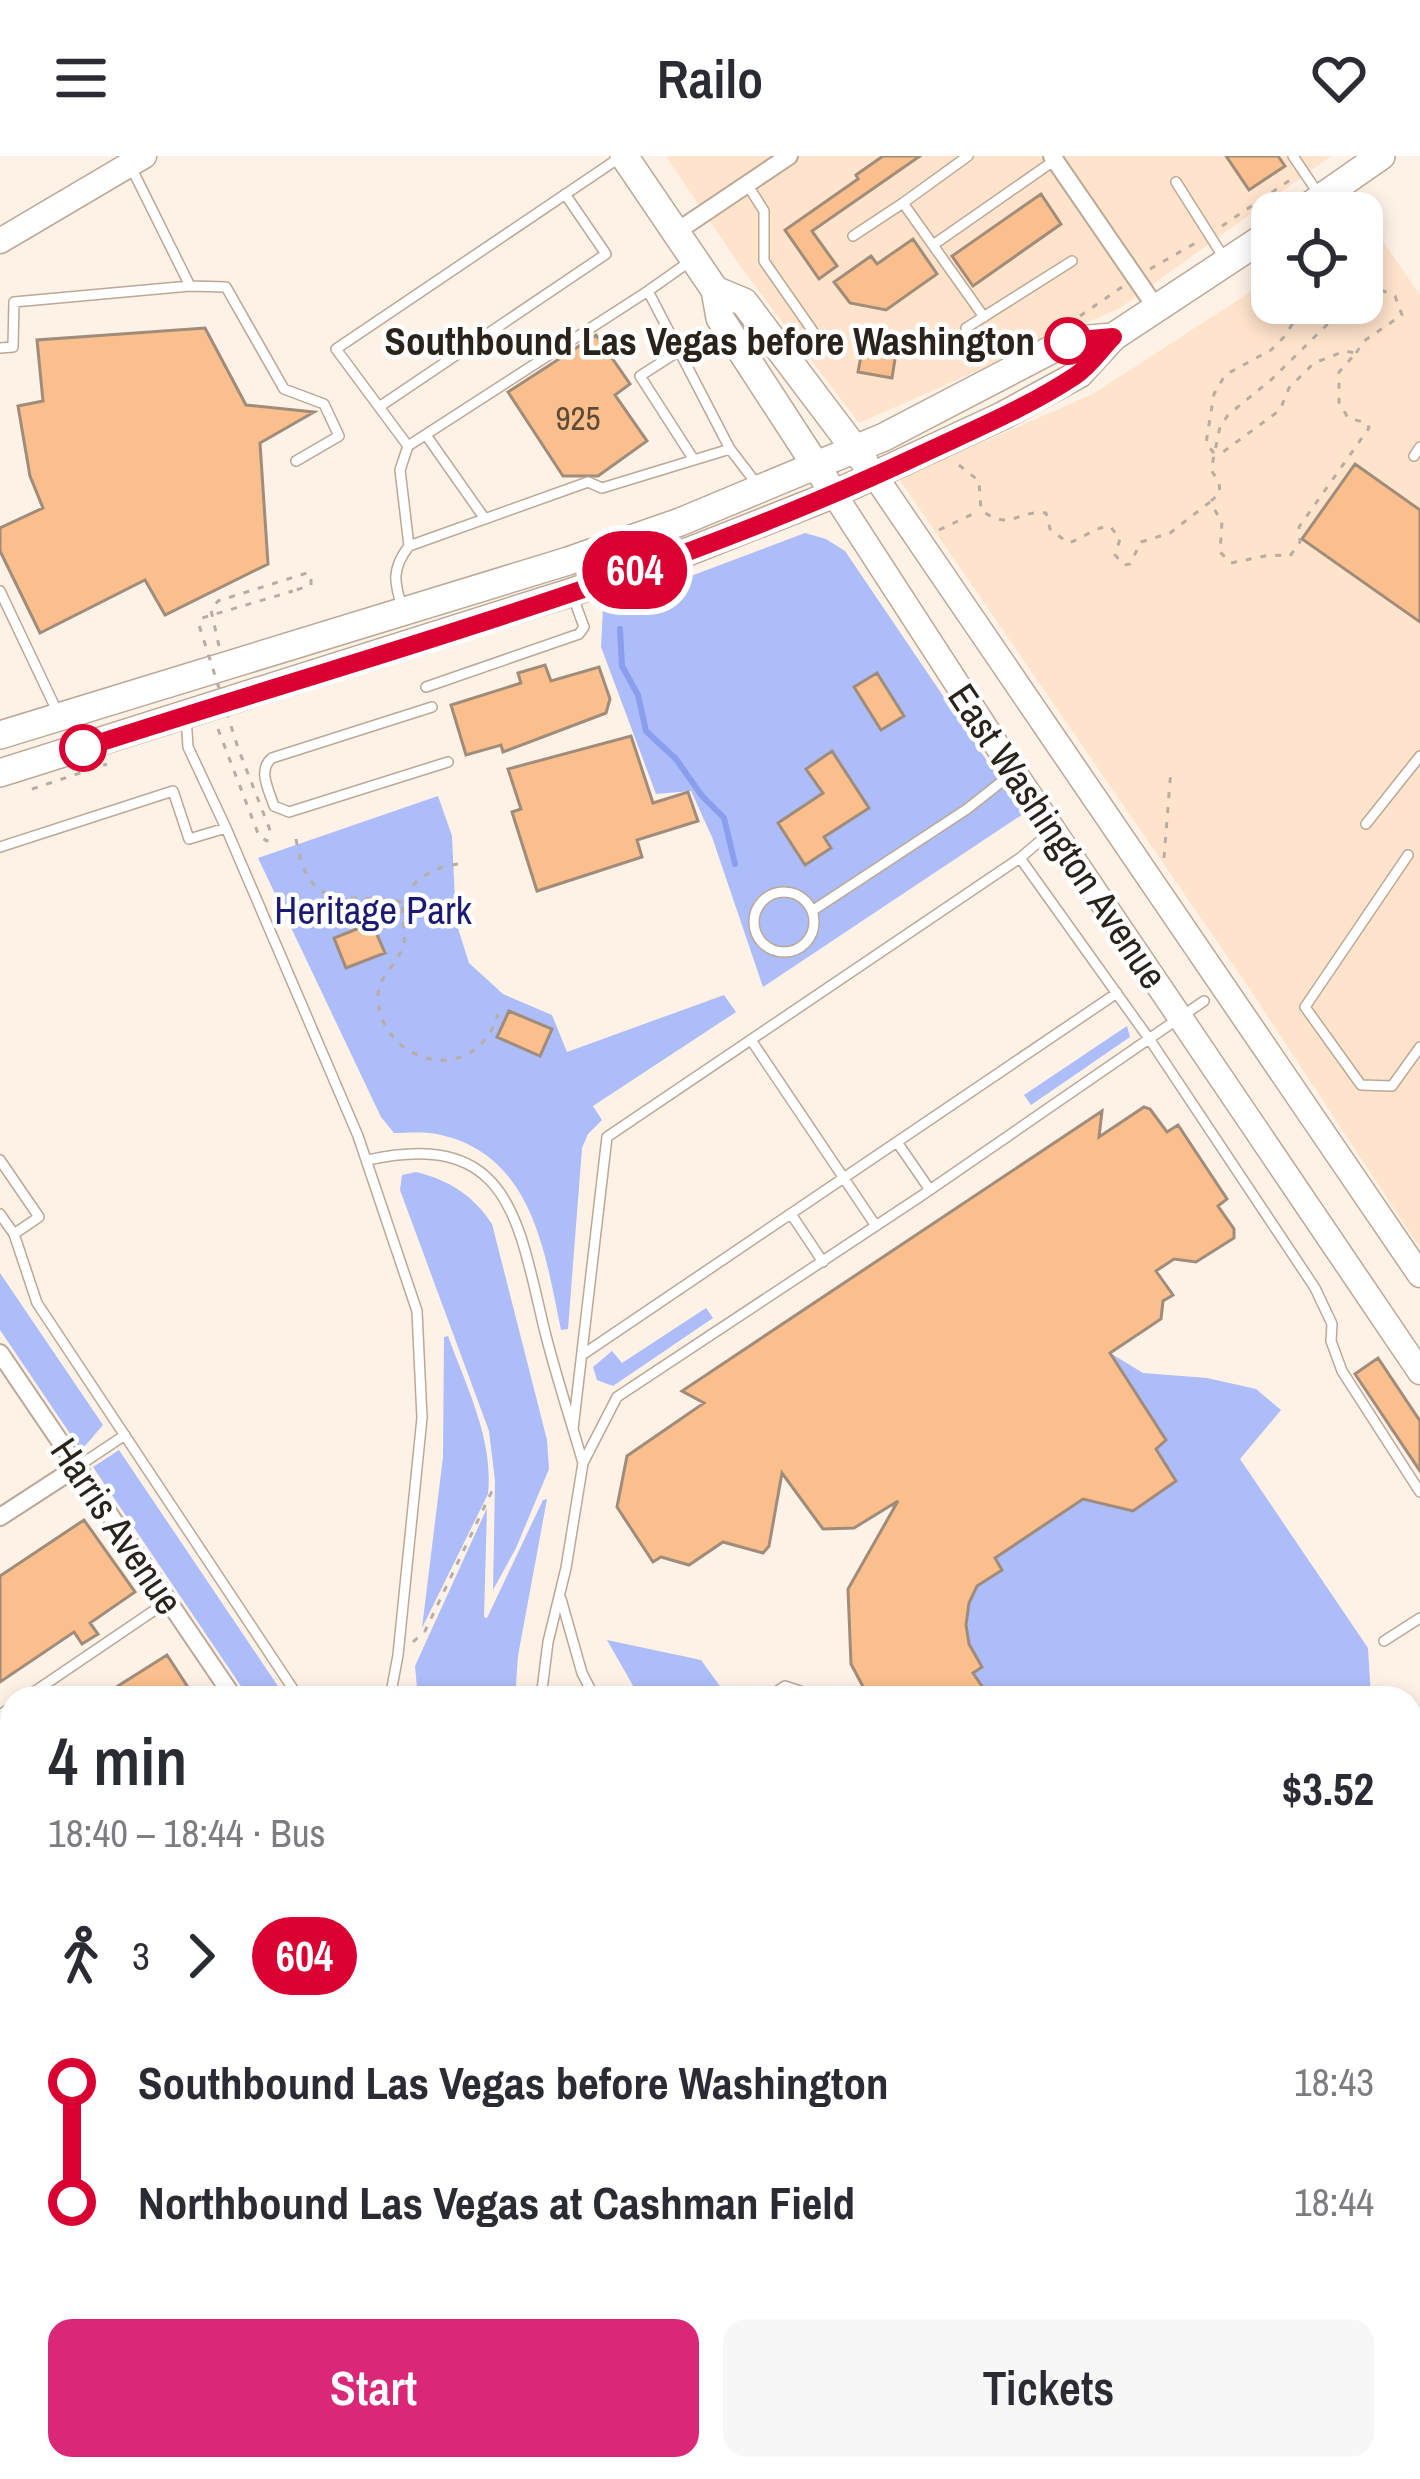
<!DOCTYPE html>
<html lang="en">
<head>
<meta charset="utf-8">
<style>
	body { margin:0; font-family:"Archivo Narrow",sans-serif; background:#f7f7f7; color:#2b2b33; height:100vh; display:flex; flex-direction:column; font-size:45px; white-space:nowrap }
	* { box-sizing:border-box; margin:0 }
	p { font-size:39px; color:#7c7c81 }
	.icon { flex:none; width:66px; height:66px; fill:none; stroke:currentColor; stroke-width:2; stroke-linecap:round; stroke-linejoin:round }
	.map { position:relative; flex:1; overflow:hidden }
	.side { position:absolute; left:0px; top:1530px; width:1422px; height:795px; display:flex; flex-direction:column; background:#fff; border-radius:36px 36px 0 0; box-shadow:0 6px 18px #0003 }
	.side>* { flex:none }
	.badge { padding:0 24px; border-radius:39px; font-size:42px; line-height:78px }
	.tools { position:absolute; left:1251px; top:36px; display:grid; gap:24px }
	.tools a { display:grid; place-items:center; width:132px; height:132px; border-radius:24px; background:#fff; box-shadow:0 6px 18px #0003; font-size:60px }
	.map>.badge { position:absolute; translate:-50% -50%; box-shadow:0 0 0 6px #fff }
	.legs { display:flex; align-items:center; gap:18px; height:132px; padding:0 48px; font-size:39px }
	.legs p { margin-inline-start:auto }
	.summary { display:flex; align-items:center; justify-content:space-between; height:204px; padding:0 48px }
	h1 { font-size:66px; font-weight:600; line-height:90px }
	.button { display:flex; gap:24px; margin-top:auto; padding:24px 48px }
	.button a { flex:1; height:138px; border-radius:24px; background:#db2777; color:#fff; font-size:48px; font-weight:600; line-height:138px; text-align:center }
	.button a+a { background:#f7f7f7; color:#2b2b33 }
	ul { padding:0 48px; list-style:none }
	li { display:flex; align-items:center; gap:42px; height:120px; font-size:45px }
	li i { display:grid; place-items:center; width:18px; height:100%; margin:0 15px; background:currentColor }
	li i::after { content:''; width:30px; height:30px; margin:-15px; border:9px solid; border-radius:50%; background:#fff }
	li p { margin-inline-start:auto }
	li:first-child i { background:linear-gradient(#0000 50%,currentColor 0) }
	li:last-child i { background:linear-gradient(currentColor 50%,#0000 0) }
	header { display:flex; justify-content:space-between; align-items:center; height:156px; padding:0 48px; background:#fff; font-size:54px; font-weight:600 }
	.map>svg:first-child { display:block }
	.built { fill:#ffe3cb }
	.green { fill:#adbdf9 }
	.lines { fill:none; stroke-linecap:round; stroke-linejoin:round }
	.stream { stroke:#8b9eee; stroke-width:6 }
	.building { fill:#fabf8c; stroke:#a08c7b; stroke-width:3 }
	.lane-casing { stroke:#bca896; stroke-width:12 }
	.street-casing { stroke:#bca896; stroke-width:20 }
	.secondary-casing { stroke:#bca896; stroke-width:27 }
	.primary-casing { stroke:#bca896; stroke-width:30 }
	.path { stroke:#b8ada4; stroke-width:3; stroke-dasharray:6 9; stroke-linecap:butt }
	.lane { stroke:#fff; stroke-width:9 }
	.street { stroke:#fff; stroke-width:16 }
	.secondary { stroke:#fff; stroke-width:24 }
	.primary { stroke:#fff; stroke-width:27 }
	.path-bridge { stroke:#b8ada4; stroke-width:3; stroke-dasharray:6 9; stroke-linecap:butt }
	.line-1-casing { stroke:#fff; stroke-width:27 }
	.line-1 { stroke:#da0032; stroke-width:18 }
	.stop-1-dot { fill:#fff; stroke:#da0032; stroke-width:6 }
	.labels { text-anchor:middle; stroke-width:9; stroke-linejoin:round; paint-order:stroke }
	.number-label { font-size:33px; fill:#5e4a38 }
	.stop-label { font-size:39px; font-weight:bold; fill:#2a231c; stroke:#fff; text-anchor:end }
	.street-label { font-size:39px; fill:#2a231c; stroke:#fff }
	.park-label { font-size:39px; fill:#1b1a75; stroke:#fff }
</style>
</head>
<body>
<header><svg class="icon" aria-label="menu" viewBox="0 0 24 24"><path d="M4 6h16M4 12h16M4 18h16"/></svg>Railo<svg class="icon" aria-label="heart" viewBox="0 0 24 24"><path d="M12 20l-8-8c-3-5 5-10 8-4 3-6 11-1 8 4z"/></svg></header>
<div class="map">
<svg width="1420" height="2323" viewBox="0 0 1420 2323">
	<rect width="100%" height="100%" fill="#fef1e6"/>
	<path class="built" d="M666,0H1331L1120,152L859,267L740,110Z
		M1364,58L1420,139V1092L1249,832L899,323L1093,238L1272,122V147H1362Z"/>
	<path class="green" d="M805,377L826,383L845,395L1023,658L763,831L712,681L691,635L656,638L601,491L603,453Z
		M438,640L452,680L456,766L469,807L503,838L552,859L567,896L724,839L736,856L593,950L602,964L588,978L582,992L568,1173L561,1174C545,1097 533,1000 441,979C426,975 409,977 394,977L381,961L258,702Z
		M1127,870L1130,881L1031,949L1024,939Z
		M416,1016C449,1024 474,1040 492,1068L547,1284L549,1313L516,1392L493,1434L495,1325L489,1275L400,1034L402,1019Z
		M0,1117L103,1269L84,1291H79L0,1174Z
		M706,1152L713,1162L613,1230L597,1224L593,1211L612,1195L622,1207Z
		M448,1180C466,1230 494,1284 488,1338L422,1472L443,1301L444,1181Z
		M1110,1197L1143,1217L1207,1222L1256,1233L1281,1254L1240,1303L1368,1492L1371,1542H869L851,1508L896,1358L891,1349Z
		M119,1294L286,1542H249L93,1311Z
		M547,1343L518,1500L515,1542H418L415,1510L487,1352L484,1461L487,1462L543,1344Z
		M607,1484L701,1504L725,1537L719,1542H640Z"/>
	<g class="lines">
		<path class="stream" d="M620,473L622,510L638,539L646,575L676,603L702,640L724,662L735,708"/>
	</g>
	<path class="building" d="M883,0H920L812,75L837,110L819,123L785,74L858,23L856,19Z
		M1226,0H1278L1285,10L1249,34Z
		M1041,38L1061,68L973,130L952,100Z
		M913,83L937,118L886,154L850,147L834,126L871,100L877,108Z
		M205,172L246,249L314,256L260,287L268,408L165,459L145,424L40,477L0,395V372L43,352L30,320L18,250L43,245L37,184Z
		M596,179L630,228L615,239L647,285L598,320H563L508,236Z
		M865,179L898,184L892,222L858,216Z
		M1355,308L1420,354V466L1302,383Z
		M545,509L551,525L599,511L610,543L606,557L503,596L501,589L466,599L451,549L521,527L518,517Z
		M877,517L904,560L881,574L854,531Z
		M631,580L653,647L688,636L698,665L637,684L642,701L537,735L512,656L521,653L508,613Z
		M832,595L869,652L824,681L831,692L805,709L778,667L823,637L806,613Z
		M372,767L385,797L346,812L334,782Z
		M509,855L552,873L540,900L497,881Z
		M1144,951L1150,953L1167,976L1178,969L1227,1043L1218,1050L1234,1073V1082L1196,1106L1174,1103L1156,1115L1173,1139L1163,1145L1161,1163L1110,1197L1166,1284L1156,1293L1176,1325L1133,1355L1083,1343L995,1402L1002,1414L977,1430L969,1447L966,1469L969,1488L982,1511L973,1517L990,1542H869L851,1508L848,1433L898,1345L854,1372L823,1373L782,1317L769,1390L763,1397L723,1386L689,1409L661,1401L653,1406L617,1351L627,1300L704,1247L682,1235L1102,955L1099,981Z
		M1378,1202L1420,1265V1315L1355,1218Z
		M84,1364L135,1436L90,1467L98,1478L82,1488L74,1476L0,1526V1420Z
		M167,1499L195,1542H126L118,1530Z"/>
	<g class="lines">
		<defs>
			<path id="lane" d="M968,0L903,47L984,161
				M1293,0L1320,40
				M130,9L190,130L226,131L284,233L324,248L339,280L296,305
				M1176,26L1224,102
				M747,28L764,55V105L819,184
				M853,80L903,47
				M933,89L1055,4
				M689,106L648,135L730,293L756,327
				M966,172L1072,105
				M0,192L13,191L14,146L190,130
				M679,195L640,220L694,304
				M379,251L606,98L565,38
				M426,279L485,363
				M408,290L648,135
				M1414,300L1420,291
				M409,390L588,326L602,332L730,293
				M0,435L57,555
				M403,454C394,427 391,413 409,390L400,314L408,290L336,193L622,0
				M426,531L579,478L584,471L573,441
				M432,551L272,602C257,614 269,634 274,650L289,656L448,606
				M1366,668L1420,600
				M226,672L358,980L417,1155L422,1262L398,1499L390,1542
				M1053,674L1020,702L1150,884L1315,1132L1332,1168L1331,1185L1342,1215L1420,1336
				M0,691L173,635L189,683L226,672L188,591L186,561
				M1408,699L1305,851L1361,929L1392,930L1420,891
				M754 766a30 30 0 1 1 60 0a30 30 0 1 1-60 0Z
				M812,755L967,653L1014,616
				M751,884L876,1070
				M897,986L930,1034
				M0,1004L39,1061L14,1078
				M368,1004C509,973 518,1063 544,1172C555,1217 570,1262 583,1307
				M0,1058L14,1078L37,1147L299,1542
				M791,1058L823,1106
				M585,1197L1117,837
				M573,1273L607,981L1020,702
				M77,1311L125,1279
				M561,1443L582,1517L595,1542
				M1384,1485L1420,1462
				M25,1542L168,1445
				M541,1542L548,1486L566,1412L583,1307L617,1241L921,1040L1204,845
				M767,1542L785,1530L806,1537L810,1542
				M0,1559L12,1551
				M1410,1716L1420,1709
				M1410,1881L1420,1896
				M1410,2100L1420,2094
				M0,2246L8,2259
				M1410,2291L1420,2284
				M141,2313L147,2323
				M171,2313L174,2323
				M1362,2323L1377,2313"/>
			<path id="street" d="M1052,0L1157,153
				M676,76L789,0
				M0,1197L234,1542
				M0,1361L77,1311
				M0,1759L12,1751
				M1410,2144L1420,2138
				M0,2159L12,2179
				M0,2225L12,2217
				M615,2313L622,2323
				M778,2313L785,2323
				M1235,2313L1242,2323
				M233,2323L252,2313
				M1144,2323L1159,2313"/>
			<path id="secondary" d="M0,85L144,0
				M875,320L1420,1119
				M834,338L1014,616L1420,1216
				M0,1981L12,1973
				M0,2028L12,2020
				M1012,2313L1019,2323
				M1062,2313L1068,2323"/>
			<path id="primary" d="M624,0L715,134L720,162L826,325
				M1299,57L1381,0
				M715,134L744,146L864,305
				M0,579L568,405L680,366L884,281L1068,185L1113,181
				M0,617L572,436L690,395L834,338L1002,260L1079,218L1113,181L1272,76"/>
		</defs>
		<use href="#lane" class="lane-casing"/>
		<use href="#street" class="street-casing"/>
		<use href="#secondary" class="secondary-casing"/>
		<use href="#primary" class="primary-casing"/>
		<path class="path" d="M1222,70L1293,22
			M1362,73L1376,82L1380,92L1375,102L1362,111
			M1150,113L1199,85
			M1080,160L1122,131
			M1356,197L1364,185L1402,159L1395,140L1370,129L1362,133
			M959,309L979,325L981,354C1011,376 1015,354 1046,357L1050,373L1068,387C1084,382 1093,372 1110,370L1120,383L1115,399L1124,409L1130,408L1141,386L1170,377L1210,346L1222,366L1220,396L1231,407L1270,399L1290,400L1300,386L1299,371L1369,272L1367,267L1348,262L1339,246V216L1356,197L1345,195L1314,207L1289,232L1280,254L1223,296H1213L1206,287L1214,238L1225,219L1271,194L1286,179L1304,147
			M1211,345L1220,337L1219,326L1211,314L1220,271L1228,259L1272,223L1349,147
			M939,374L979,355
			M219,490L211,454L218,445L307,417L311,419V429L293,435
			M218,573L259,680L267,685L270,674
			M32,633L107,608
			M296,683C310,762 346,734 402,746
			M1164,702L1171,613
			M458,708C434,711 409,723 403,750C401,762 406,774 404,787C399,809 376,820 378,844C382,907 475,934 498,858
			M413,1486L425,1475L492,1335"/>
		<use href="#lane" class="lane"/>
		<use href="#street" class="street"/>
		<use href="#secondary" class="secondary"/>
		<use href="#primary" class="primary"/>
		<path class="path-bridge" d="M270,674L238,592L199,469L202,462L293,435"/>
	</g>
	<g class="lines">
		<defs>
			<path id="line-1" d="M83,592C364,501 654,425 922,298C973,274 1028,251 1075,220C1090,210 1101,193 1113,181L1068,185"/>
		</defs>
		<use href="#line-1" class="line-1-casing"/>
		<use href="#line-1" class="line-1"/>
	</g>
	<g class="stop-1-dot">
		<circle cx="1068" cy="185" r="21"/>
		<circle cx="83" cy="592" r="21"/>
	</g>
	<g class="labels">
		<g class="number-label">
			<text x="578" y="274">925</text>
		</g>
		<g class="stop-label">
			<text x="1035" y="199">Southbound Las Vegas before Washington</text>
		</g>
		<g class="street-label">
			<text transform="translate(1058 680) rotate(56)" y="14">East Washington Avenue</text>
			<text transform="translate(117 1370) rotate(56)" y="14">Harris Avenue</text>
		</g>
		<g class="park-label">
			<text x="373" y="768">Heritage Park</text>
		</g>
	</g>
</svg>
<div class="tools">
<a><svg class="icon" aria-label="locate" viewBox="0 0 24 24"><circle cx="12" cy="12" r="6"/><path d="M12 2v4M12 18v4M2 12h4M18 12h4"/></svg></a>
</div>
<b class="badge" style="left:635px;top:414px;background:#da0032;color:#fff">604</b>
<section class="side">
<div class="summary"><div><h1>4 min</h1><p>18:40 – 18:44 · Bus</p></div><b>$3.52</b></div>
<div class="legs"><svg class="icon" aria-label="walk" viewBox="0 0 24 24"><circle cx="13" cy="4" r="2"/><path d="M13 8l-2 6 4 7M11 14l-3 7M7 12l3-4h3l4 4"/></svg>3<svg class="icon" aria-label="forward" viewBox="0 0 24 24"><path d="M9 5l7 7-7 7"/></svg><b class="badge" style="background:#da0032;color:#fff">604</b></div>
<ul>
<li><i style="color:#da0032"></i><b>Southbound Las Vegas before Washington</b><p>18:43</p></li>
<li><i style="color:#da0032"></i><b>Northbound Las Vegas at Cashman Field</b><p>18:44</p></li>
</ul>
<div class="button"><a>Start</a><a>Tickets</a></div>
</section>
</div>
</body>
</html>
